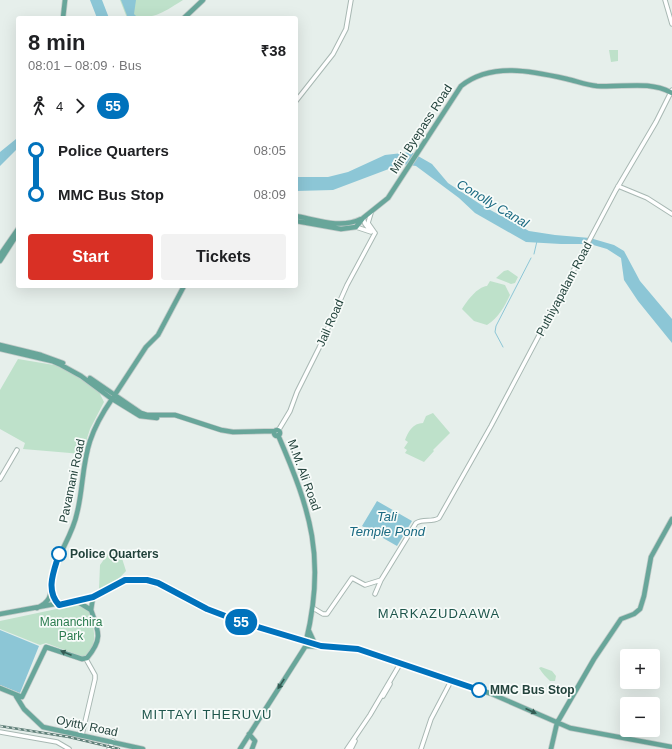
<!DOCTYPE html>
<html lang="en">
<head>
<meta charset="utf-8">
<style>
	body { margin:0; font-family:Arial,sans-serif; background:#f2f2f2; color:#202124; height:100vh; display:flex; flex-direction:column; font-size:15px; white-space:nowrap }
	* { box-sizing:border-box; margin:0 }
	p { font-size:13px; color:#757577 }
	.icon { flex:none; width:22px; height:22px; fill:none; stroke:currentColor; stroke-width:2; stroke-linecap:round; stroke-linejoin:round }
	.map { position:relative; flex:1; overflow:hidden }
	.side { position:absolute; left:16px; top:16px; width:282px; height:272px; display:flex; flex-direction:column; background:#fff; border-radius:4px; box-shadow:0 4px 16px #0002 }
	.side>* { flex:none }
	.badge { padding:0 8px; border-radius:13px; font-size:14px; line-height:26px }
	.fabs { position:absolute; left:620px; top:649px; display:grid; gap:8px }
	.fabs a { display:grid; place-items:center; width:40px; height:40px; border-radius:4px; background:#fff; box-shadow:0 4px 16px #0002; font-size:20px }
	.map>.badge { position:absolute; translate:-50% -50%; box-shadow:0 0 0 2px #fff }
	.legs { display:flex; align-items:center; gap:6px; height:44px; padding:0 12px; font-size:13px }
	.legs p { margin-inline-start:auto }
	.headline { display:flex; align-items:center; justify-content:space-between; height:68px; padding:0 12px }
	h1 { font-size:22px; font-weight:700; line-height:30px }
	.primary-button { display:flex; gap:8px; margin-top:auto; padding:8px 12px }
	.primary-button a { flex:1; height:46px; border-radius:4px; background:#d93025; color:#fff; font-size:16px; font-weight:700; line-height:46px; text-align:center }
	.primary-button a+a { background:#f2f2f2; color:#202124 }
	ul { padding:0 12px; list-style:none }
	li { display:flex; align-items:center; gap:14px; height:44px; font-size:15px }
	li i { display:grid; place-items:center; width:6px; height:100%; margin:0 5px; background:currentColor }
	li i::after { content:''; width:10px; height:10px; margin:-5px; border:3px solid; border-radius:50%; background:#fff }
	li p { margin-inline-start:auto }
	li:first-child i { background:linear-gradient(#0000 50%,currentColor 0) }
	li:last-child i { background:linear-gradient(currentColor 50%,#0000 0) }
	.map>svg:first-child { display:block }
	.green { fill:#bee1ca }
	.water { fill:#8cc6d6 }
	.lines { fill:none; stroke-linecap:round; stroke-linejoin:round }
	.stream { stroke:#8cc6d6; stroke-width:1 }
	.minor-casing { stroke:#a8b8b3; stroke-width:5.5 }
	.major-casing { stroke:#c1cac8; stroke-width:6 }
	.minor { stroke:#fff; stroke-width:3.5 }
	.major { stroke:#68a69a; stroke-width:4.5 }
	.rail-casing { stroke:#5e7e77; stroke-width:2.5 }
	.rail { stroke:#f7fbf9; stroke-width:1; stroke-dasharray:3; stroke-linecap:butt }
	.oneway { fill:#345c54 }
	.line-1-casing { stroke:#fff; stroke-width:9 }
	.line-1 { stroke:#0072bc; stroke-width:6 }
	.stop-1-dot { fill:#fff; stroke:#0072bc; stroke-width:2 }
	.labels { text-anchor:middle; stroke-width:3.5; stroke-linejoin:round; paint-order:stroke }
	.street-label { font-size:12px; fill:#23433c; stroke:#f7fbf9 }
	.stop-label { font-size:12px; font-weight:bold; fill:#23433c; stroke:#f7fbf9; text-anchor:start }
	.park-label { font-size:12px; fill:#2b7c4f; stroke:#f7fbf9 }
	.water-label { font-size:13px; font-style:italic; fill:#1a6a82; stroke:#f7fbf9 }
	.neighbourhood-label { font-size:13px; letter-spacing:1px; fill:#1e564c; stroke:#f7fbf9 }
</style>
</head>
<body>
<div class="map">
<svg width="672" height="749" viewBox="0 0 672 749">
	<rect width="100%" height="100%" fill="#e6efeb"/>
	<path class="green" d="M120,0H183C159,15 156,18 127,18Z
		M609,50H618V61L611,62Z
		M508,270L518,277L515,283L511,284L496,278L504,271Z
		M490,281L505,285L510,295C504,307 499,317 487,325L474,321L462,309C467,301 477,287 487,286Z
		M18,359L60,366L98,390L104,402L90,429L82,454L23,449L25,443L0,429V390Z
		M433,413L450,433L433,450L434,451L424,462L405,453L407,450L404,448L408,442L405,440C408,432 413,423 423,423L426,416Z
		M112,548L120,552L126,571C118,580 110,587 99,589L100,565Z
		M80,604L88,609C93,624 101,647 83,657L46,643L40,645L0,629V621Z
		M541,667L552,671L556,676L555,681H550C546,677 542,673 539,668Z"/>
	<path class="water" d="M90,0H102L109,18H97Z
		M121,0H136L134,14L138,18H128Z
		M16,139H18V148L0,166V152Z
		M411,152L432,164L448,183L483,206L529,231L555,235L590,238L614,245L624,251L640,281L672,319V343L638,301L624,280L621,258L607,249L590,244H561L526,242L475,213L459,198L416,166L402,164L333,190L296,191V177H328L348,172L385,155Z
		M377,501L412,521L397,546L362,526Z
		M0,630L39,646L20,693L0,685Z"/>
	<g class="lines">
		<path class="stream" d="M534,254L537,241
			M503,347L495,332L496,326L531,258"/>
		<defs>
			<path id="minor" d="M665,0L672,24
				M296,101L333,54L346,29L351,0
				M618,186L647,198L672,214
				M371,213L368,223L375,233
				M363,218L365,224L369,229
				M356,227L371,232
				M278,431L290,411L297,392L319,348L347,285L375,233
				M0,479L17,450
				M375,594L381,580
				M313,608L323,614H327L352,578L365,585L381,580L416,523C424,518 431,523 439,518L491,426L616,190L656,122L672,90
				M383,696L390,684
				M0,732L57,742L69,749
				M82,735L95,679V675L86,659
				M109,749L113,741
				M347,749L370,715L400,664
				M351,749L355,741
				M421,749L431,719L451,681"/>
			<path id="major" d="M63,18L65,0
				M184,18L203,0
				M296,216C317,220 341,229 361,219
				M296,221L341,229L356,227L363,218L388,198L461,86C491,62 532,71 567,79C576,81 587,85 597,86C623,88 648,80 672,93
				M0,255L18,229
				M0,261L18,233
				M0,345L41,355L63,363
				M0,349L52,361L61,365L81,376L112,399C103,412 95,426 90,441C82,465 83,490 77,513C73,534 59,552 53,572C48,588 57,599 37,608
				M90,378L141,413L147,415H175L221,430L233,432L275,431
				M114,396L146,347L158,335L184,286
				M114,400L140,416L157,418
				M274 433a3 3 0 1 1 6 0a3 3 0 1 1-6 0Z
				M278,435C311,511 326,559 306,641
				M52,592L53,598L59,605
				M91,610L93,597
				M0,614L93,597L117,583L125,580L139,579L158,583L207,609L241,622L304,642
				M309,631L315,644
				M307,646L358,649L492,694L570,728L672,747
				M0,688L22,697L46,647L82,659L87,658C103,639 99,632 91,610L75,600
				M16,696L24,709L43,727L143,749
				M249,734L255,741L252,749
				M240,749L305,647
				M551,749L557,723L594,659L621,619L634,614L640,609L644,596L651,557L672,519"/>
		</defs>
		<use href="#minor" class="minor-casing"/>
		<use href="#major" class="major-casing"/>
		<use href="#minor" class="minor"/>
		<use href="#major" class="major"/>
		<defs>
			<path id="rail" d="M0,726L69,737L119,749"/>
		</defs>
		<use href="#rail" class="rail-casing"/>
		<use href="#rail" class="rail"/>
	</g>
	<defs><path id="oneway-solid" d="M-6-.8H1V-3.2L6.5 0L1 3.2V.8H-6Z"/></defs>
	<g class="oneway">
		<use href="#oneway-solid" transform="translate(66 653) rotate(-158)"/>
		<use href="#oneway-solid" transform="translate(281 684) rotate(123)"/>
		<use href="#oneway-solid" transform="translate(531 711) rotate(24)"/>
	</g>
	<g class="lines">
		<defs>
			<path id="line-1" d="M59,554C54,571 45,590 59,605L93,597L125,580H147L158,583L207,609L241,622L321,646L358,649L479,690"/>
		</defs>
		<use href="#line-1" class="line-1-casing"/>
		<use href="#line-1" class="line-1"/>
	</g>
	<g class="stop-1-dot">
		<circle cx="59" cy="554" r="7"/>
		<circle cx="479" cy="690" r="7"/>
	</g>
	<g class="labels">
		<g class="street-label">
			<text transform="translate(421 129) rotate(-57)" y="4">Mini Byepass Road</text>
			<text transform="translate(564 289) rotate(-62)" y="4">Puthiyapalam Road</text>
			<text transform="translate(330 323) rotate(-66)" y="4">Jail Road</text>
			<text transform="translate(304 475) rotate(70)" y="4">M.M. Ali Road</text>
			<text transform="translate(72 481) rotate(-78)" y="4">Pavamani Road</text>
			<text transform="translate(87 726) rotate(12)" y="4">Oyitty Road</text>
		</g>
		<g class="stop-label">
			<text x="70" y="558">Police Quarters</text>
			<text x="490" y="694">MMC Bus Stop</text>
		</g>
		<g class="park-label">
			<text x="71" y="626">Mananchira<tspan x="71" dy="14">Park</tspan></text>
		</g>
		<g class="water-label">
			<text transform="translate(493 203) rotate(31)" y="5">Conolly Canal</text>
			<text x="387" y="521">Tali<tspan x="387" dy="15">Temple Pond</tspan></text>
		</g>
		<g class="neighbourhood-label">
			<text x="439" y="618">MARKAZUDAAWA</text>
			<text x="207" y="719">MITTAYI THERUVU</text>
		</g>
	</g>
</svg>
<div class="fabs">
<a>+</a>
<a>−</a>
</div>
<b class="badge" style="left:241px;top:622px;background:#0072bc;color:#fff">55</b>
<section class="side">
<div class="headline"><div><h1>8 min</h1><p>08:01 – 08:09 · Bus</p></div><b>₹38</b></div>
<div class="legs"><svg class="icon" aria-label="walk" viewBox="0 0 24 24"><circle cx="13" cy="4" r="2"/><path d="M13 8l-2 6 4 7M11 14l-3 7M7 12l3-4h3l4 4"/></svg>4<svg class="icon" aria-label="forward" viewBox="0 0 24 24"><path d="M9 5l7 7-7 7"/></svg><b class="badge" style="background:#0072bc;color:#fff">55</b></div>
<ul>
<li><i style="color:#0072bc"></i><b>Police Quarters</b><p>08:05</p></li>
<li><i style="color:#0072bc"></i><b>MMC Bus Stop</b><p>08:09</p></li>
</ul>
<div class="primary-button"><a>Start</a><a>Tickets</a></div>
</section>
</div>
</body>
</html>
